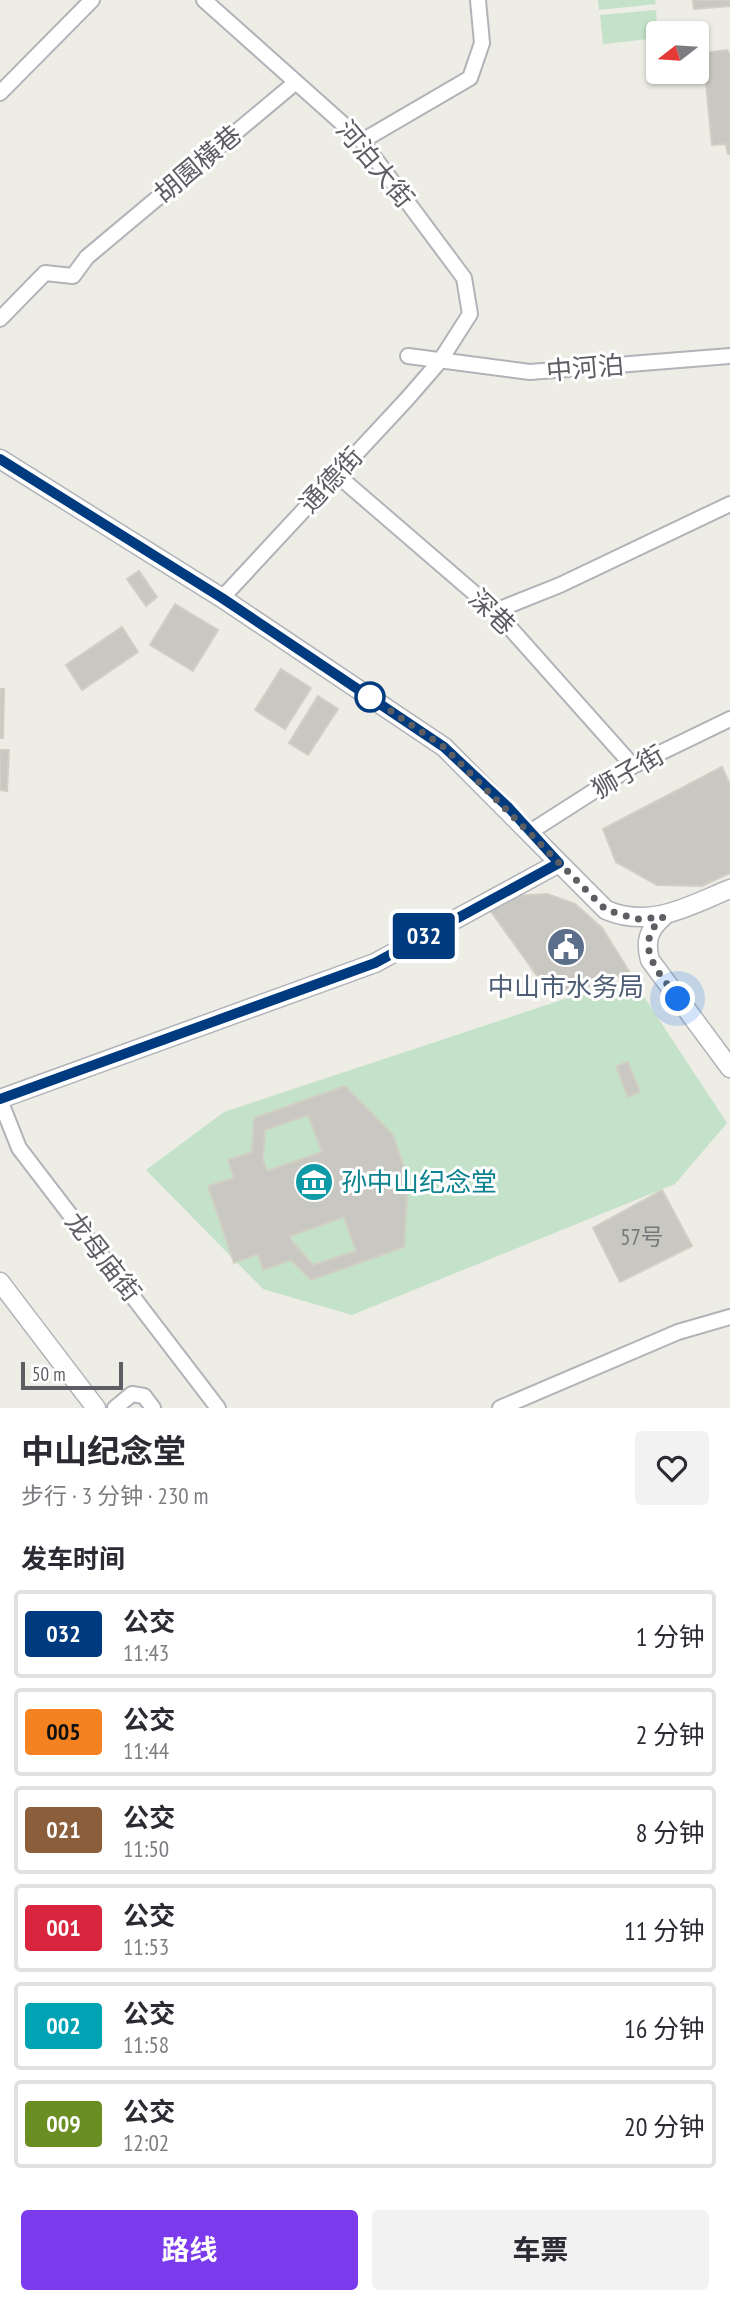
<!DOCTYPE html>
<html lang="zh">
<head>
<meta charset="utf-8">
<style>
	body { margin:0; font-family:"PT Sans Narrow","Noto Sans SC",sans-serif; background:#f2f2f3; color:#2b2b33; height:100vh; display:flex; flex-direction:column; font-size:26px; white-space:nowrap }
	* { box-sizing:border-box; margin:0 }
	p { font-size:23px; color:#7c7c81 }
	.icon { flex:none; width:38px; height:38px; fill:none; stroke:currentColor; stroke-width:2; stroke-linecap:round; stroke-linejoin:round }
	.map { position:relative; height:1408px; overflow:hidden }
	.side { display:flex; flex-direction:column; background:#fff; flex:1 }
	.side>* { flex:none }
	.badge { padding:0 14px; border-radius:5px; font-size:24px; line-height:46px }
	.needle { width:46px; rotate:253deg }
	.controls { position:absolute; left:646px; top:21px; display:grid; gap:14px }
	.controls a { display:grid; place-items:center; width:63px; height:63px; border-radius:7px; background:#fff; box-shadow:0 2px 5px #0004; font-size:35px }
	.scale { position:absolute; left:21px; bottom:18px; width:102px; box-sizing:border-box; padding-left:7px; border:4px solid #5c5e63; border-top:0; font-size:19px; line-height:24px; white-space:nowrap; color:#5c5e63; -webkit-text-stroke:5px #fff; paint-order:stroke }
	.you { position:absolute; width:35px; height:35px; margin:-18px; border:5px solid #fff; border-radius:50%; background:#1a73e8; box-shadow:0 0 0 10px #1a73e833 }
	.map>.badge { position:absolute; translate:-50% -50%; box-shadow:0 0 0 4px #fff }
	h2 { padding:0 21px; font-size:26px; line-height:63px }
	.round { display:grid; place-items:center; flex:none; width:74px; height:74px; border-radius:7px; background:#f2f2f3 }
	.overview { display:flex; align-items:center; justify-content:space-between; height:119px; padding:0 21px }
	h1 { font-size:33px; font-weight:700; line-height:52px }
	.action { display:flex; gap:14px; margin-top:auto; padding:14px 21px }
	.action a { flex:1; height:80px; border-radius:7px; background:#7c3aed; color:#fff; font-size:28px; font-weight:700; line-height:80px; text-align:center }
	.action a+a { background:#f2f2f3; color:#2b2b33 }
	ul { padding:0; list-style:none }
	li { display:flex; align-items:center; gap:21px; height:88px; margin:0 14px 10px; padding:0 7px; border:4px solid #e1e1e2; border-radius:7px }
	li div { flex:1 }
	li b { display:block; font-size:26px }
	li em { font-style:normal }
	li .badge { min-width:77px; font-weight:700; text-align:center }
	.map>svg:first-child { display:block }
	.green { fill:#c4e1c9 }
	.building { fill:#c8c7c1; stroke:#d1cfc4; stroke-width:2; fill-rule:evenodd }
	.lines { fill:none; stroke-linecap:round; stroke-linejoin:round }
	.minor-casing { stroke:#b2b3b8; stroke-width:18 }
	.tertiary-casing { stroke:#b2b3b8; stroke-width:21 }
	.minor { stroke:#fff; stroke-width:14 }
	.tertiary { stroke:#fff; stroke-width:18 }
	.line-casing { stroke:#fff; stroke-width:16 }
	.line { stroke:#003b80; stroke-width:10 }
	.walk { stroke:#5c5e63; stroke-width:7; stroke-dasharray:0 12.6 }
	.stop-dot { fill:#fff; stroke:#003b80; stroke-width:3.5 }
	.labels { text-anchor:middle; stroke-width:6; stroke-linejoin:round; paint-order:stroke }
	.number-label { font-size:23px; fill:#77787a }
	.street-label { font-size:26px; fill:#5c5e63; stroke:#fff }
	.service-label { font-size:26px; fill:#4e5e75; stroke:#fff }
	.culture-label { font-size:26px; fill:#0d838f; stroke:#fff; text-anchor:start }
</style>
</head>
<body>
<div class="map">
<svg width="730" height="1408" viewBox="0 0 730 1408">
	<rect width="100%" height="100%" fill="#edece5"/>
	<path class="green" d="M598,0H655L656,4L599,10Z
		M656,10L658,38L603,44L600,15Z
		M631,977L727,1123L675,1184L352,1315L263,1289L146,1170L224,1112Z"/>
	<path class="building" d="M693,0H730V6L694,9Z
		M727,50L730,55V154H728L726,144L712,145L703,53Z
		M139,571L157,597L146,606L127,579Z
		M175,604L218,630L193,671L150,645Z
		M122,627L138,652L82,690L66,665Z
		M281,669L311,688L285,729L255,710Z
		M0,689H4L3,738H0Z
		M318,696L338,709L308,755L289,743Z
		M0,750H9L7,791L0,790Z
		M722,767L730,785V873L702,886L657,885L616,862L603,829Z
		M547,894L575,904L602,928L630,973L553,998L490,910L517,896Z
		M628,1062L640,1092L628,1097L616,1066Z
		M345,1086L393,1135L408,1179L404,1247L311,1280L291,1260L263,1270L258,1254L234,1263L208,1186L234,1178L228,1160L252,1152L254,1118ZM308,1115L322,1152L267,1171L263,1159L265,1130ZM344,1217L356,1251L313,1265L292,1241L290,1236Z
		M662,1190L692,1246L620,1282L593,1228Z"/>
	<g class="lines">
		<defs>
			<path id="minor" d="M204,0L362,141L464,278L470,314L440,361L407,399L222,598
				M0,93L92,0
				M362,141L470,78L482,43L478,0
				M0,319L45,273L73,276L87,257L296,82
				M408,356L530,372L730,356
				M336,474L495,611L633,766
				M495,611L560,585L730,504
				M530,832L633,766L730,719
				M0,1100L19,1148L218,1408
				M115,1408L132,1394L144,1396L153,1408
				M500,1408L678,1332L730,1317"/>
			<path id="tertiary" d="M0,459L222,598L444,747L606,910C651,929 688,906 730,889
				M663,917C648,930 645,942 650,960L730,1068
				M0,1099L375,963L559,863
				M0,1282L96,1408"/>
		</defs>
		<use href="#minor" class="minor-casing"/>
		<use href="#tertiary" class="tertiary-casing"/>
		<use href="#minor" class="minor"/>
		<use href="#tertiary" class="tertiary"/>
	</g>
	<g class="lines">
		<defs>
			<path id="line" d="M0,459L222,598L444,747L509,808L559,863L375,963L0,1099"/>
		</defs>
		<use href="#line" class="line-casing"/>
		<use href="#line" class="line"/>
		<path class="walk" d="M370,697L444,747L606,910L637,919L663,917C631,946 659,972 678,999"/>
	</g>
	<defs>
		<symbol id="civic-disc" viewBox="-11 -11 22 22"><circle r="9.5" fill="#5c6f8a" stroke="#fff"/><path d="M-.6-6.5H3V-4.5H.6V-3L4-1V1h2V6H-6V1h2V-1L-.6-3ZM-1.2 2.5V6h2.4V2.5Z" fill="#fff"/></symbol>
		<symbol id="museum-disc" viewBox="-11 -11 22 22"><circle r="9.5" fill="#0f9aa8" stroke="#fff"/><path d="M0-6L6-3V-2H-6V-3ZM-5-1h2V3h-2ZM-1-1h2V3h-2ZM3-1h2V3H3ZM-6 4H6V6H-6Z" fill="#fff"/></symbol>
	</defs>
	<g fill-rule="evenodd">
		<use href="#civic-disc" x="544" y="925" width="44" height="44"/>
		<use href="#museum-disc" x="292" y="1160" width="44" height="44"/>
	</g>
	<circle class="stop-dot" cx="370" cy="697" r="14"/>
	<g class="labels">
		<g class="number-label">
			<text x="642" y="1245">57号</text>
		</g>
		<g class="street-label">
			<text transform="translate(198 164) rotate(-40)" y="9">胡園橫巷</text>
			<text transform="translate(375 164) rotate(50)" y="9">河泊大街</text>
			<text transform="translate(585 368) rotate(-5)" y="9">中河泊</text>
			<text transform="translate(331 480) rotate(-47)" y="9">通德街</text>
			<text transform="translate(492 612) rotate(44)" y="9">深巷</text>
			<text transform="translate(628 772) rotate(-30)" y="9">狮子街</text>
			<text transform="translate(103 1257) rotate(52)" y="9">龙母庙街</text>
		</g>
		<g class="service-label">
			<text x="566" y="996">中山市水务局</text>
		</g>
		<g class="culture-label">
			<text x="341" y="1191">孙中山纪念堂</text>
		</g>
	</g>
</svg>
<div class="controls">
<a><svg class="needle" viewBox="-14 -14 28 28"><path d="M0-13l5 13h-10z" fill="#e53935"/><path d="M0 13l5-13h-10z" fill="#7c7c81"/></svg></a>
</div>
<div class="scale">50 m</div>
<div class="you" style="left:678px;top:999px"></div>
<b class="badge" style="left:424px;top:936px;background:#003b80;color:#fff">032</b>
</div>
<section class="side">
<div class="overview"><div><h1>中山纪念堂</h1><p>步行 · 3 分钟 · 230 m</p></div><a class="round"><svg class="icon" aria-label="heart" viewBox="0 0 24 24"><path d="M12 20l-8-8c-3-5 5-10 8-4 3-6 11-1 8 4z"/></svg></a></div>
<h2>发车时间</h2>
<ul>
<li><span class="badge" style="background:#003b80;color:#fff">032</span><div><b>公交</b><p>11:43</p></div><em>1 分钟</em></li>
<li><span class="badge" style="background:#f58220;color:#111">005</span><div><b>公交</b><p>11:44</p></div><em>2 分钟</em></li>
<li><span class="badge" style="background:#8b5e3c;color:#fff">021</span><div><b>公交</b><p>11:50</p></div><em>8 分钟</em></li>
<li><span class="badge" style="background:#d7263d;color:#fff">001</span><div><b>公交</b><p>11:53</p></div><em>11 分钟</em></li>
<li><span class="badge" style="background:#00a3b4;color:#fff">002</span><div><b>公交</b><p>11:58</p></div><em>16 分钟</em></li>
<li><span class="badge" style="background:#6b8e23;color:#fff">009</span><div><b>公交</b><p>12:02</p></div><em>20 分钟</em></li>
</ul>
<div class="action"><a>路线</a><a>车票</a></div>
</section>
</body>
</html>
